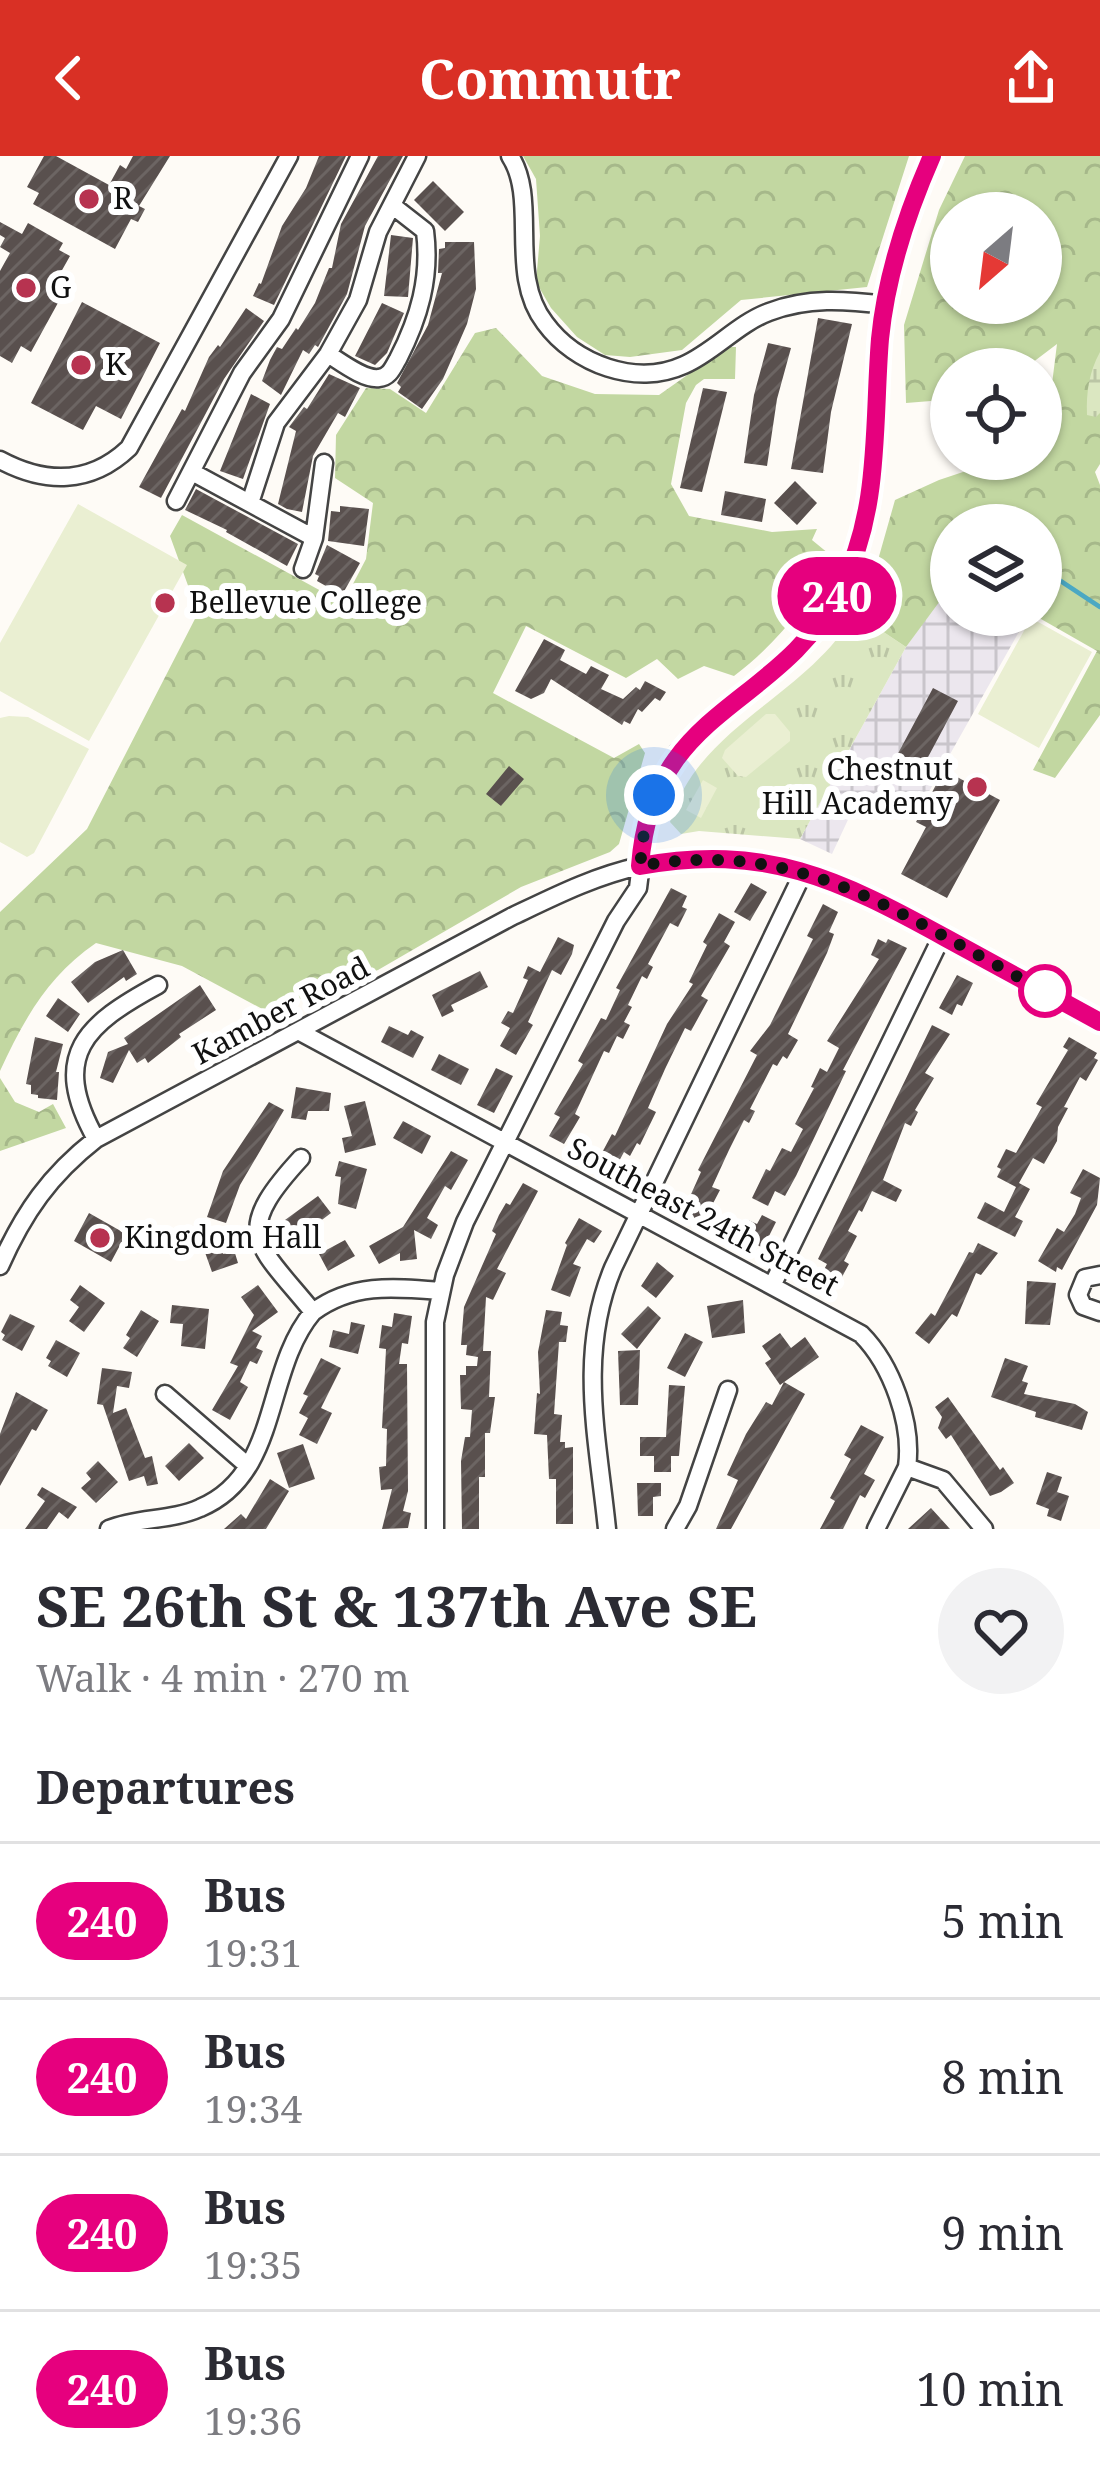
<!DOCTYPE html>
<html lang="en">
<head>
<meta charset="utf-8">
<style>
	body { margin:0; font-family:"Noto Serif",serif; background:#f2f2f3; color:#2b2b33; height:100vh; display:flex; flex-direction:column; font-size:45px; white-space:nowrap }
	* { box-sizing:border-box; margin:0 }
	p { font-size:39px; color:#7c7c81 }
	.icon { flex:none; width:66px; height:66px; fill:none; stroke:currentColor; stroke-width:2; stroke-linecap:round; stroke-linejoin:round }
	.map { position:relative; height:1373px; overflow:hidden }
	.side { display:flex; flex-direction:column; background:#fff; flex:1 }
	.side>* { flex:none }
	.badge { padding:0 24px; border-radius:39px; font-size:42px; line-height:78px }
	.needle { width:78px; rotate:208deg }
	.fabs { position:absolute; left:930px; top:36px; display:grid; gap:24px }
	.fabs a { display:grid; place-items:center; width:132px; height:132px; border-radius:50%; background:#fff; box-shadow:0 3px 9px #0004; font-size:60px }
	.you { position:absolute; width:60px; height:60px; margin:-30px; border:9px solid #fff; border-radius:50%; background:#1a73e8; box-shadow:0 0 0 18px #1a73e833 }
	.map>.badge { position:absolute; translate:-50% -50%; box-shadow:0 0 0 6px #fff }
	h2 { padding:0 36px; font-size:45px; line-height:108px }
	.round { display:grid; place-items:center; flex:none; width:126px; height:126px; border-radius:63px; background:#f2f2f3 }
	.head { display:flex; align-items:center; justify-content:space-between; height:204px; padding:0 36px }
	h1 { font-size:57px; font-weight:700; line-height:90px }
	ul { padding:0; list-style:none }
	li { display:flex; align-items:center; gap:36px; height:156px; padding:0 36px; border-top:3px solid #e1e1e2 }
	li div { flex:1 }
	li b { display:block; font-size:45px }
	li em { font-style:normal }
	li .badge { min-width:132px; font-weight:700; text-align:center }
	header { display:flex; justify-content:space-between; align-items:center; height:156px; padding:0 36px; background:#d93025; color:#fff; font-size:54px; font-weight:700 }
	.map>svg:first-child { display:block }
	.industrial { fill:url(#industrial-grid) }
	.grass { fill:url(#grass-tufts) }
	.forest { fill:url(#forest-crowns); fill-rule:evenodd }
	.wetland { fill:url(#wetland-marsh) }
	.pitch { fill:#eaefd2 }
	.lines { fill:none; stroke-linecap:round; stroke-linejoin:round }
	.stream { stroke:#4ba8c3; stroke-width:4.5 }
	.building { fill:url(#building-hatch) }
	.minor-casing { stroke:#444; stroke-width:21 }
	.minor { stroke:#fff; stroke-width:16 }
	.line-casing { stroke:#fff; stroke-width:27 }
	.line { stroke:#e6007e; stroke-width:18 }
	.walk { stroke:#111; stroke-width:12; stroke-dasharray:0 21.6 }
	.poi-dot { fill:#b73350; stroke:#fff; stroke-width:4.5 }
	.stop-dot { fill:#fff; stroke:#e6007e; stroke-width:6 }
	.labels { text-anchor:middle; stroke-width:12; stroke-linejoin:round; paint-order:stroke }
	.poi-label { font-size:30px; fill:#111; stroke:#fff; text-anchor:start }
	.street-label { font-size:30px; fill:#111; stroke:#fff }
</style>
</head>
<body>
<header><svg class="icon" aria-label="back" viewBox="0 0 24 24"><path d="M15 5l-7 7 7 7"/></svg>Commutr<svg class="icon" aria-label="share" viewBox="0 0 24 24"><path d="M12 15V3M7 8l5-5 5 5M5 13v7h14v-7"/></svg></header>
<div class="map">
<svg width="1100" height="1373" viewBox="0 0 1100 1373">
	<defs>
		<pattern id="industrial-grid" width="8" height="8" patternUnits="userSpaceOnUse" patternTransform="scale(3)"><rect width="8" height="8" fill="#ece7ee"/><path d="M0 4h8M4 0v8" fill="none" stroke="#c9c5cb"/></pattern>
		<pattern id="grass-tufts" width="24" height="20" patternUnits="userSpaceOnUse" patternTransform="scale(3)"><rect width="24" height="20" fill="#dbe7c1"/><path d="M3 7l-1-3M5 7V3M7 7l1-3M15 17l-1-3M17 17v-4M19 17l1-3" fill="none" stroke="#bbc5a5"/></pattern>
		<pattern id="forest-crowns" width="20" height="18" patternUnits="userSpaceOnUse" patternTransform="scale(3)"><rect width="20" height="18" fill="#c2d7a1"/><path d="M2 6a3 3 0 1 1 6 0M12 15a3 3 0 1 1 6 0" fill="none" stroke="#a6b88a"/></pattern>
		<pattern id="wetland-marsh" width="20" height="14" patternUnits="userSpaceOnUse" patternTransform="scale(3)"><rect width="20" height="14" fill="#dbe7c1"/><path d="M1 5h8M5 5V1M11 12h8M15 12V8" fill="none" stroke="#bbc5a5"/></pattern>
		<pattern id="building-hatch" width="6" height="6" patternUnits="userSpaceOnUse" patternTransform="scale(3)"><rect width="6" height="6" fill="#59504e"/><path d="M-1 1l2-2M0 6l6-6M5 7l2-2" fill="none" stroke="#6c6563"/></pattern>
	</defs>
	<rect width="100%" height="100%" fill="#fefbf6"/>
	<path class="industrial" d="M950,429L951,459H984L1020,474L922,648L853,653L832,698L800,683L906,491Z"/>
	<path class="grass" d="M855,457L906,491L800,683L699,675L681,678L670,666C697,570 807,541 855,457Z"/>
	<path class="forest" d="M523,0H909L867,131L741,144L682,194L630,201L605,199L577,181L551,152L536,126L540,80L536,23Z
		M965,0H1100V308L1095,316L1100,329V559L1055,622L1033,614L1097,495L1034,459H1041V369H951V430L906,491L855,457L876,411L895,344L939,324L1002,303H1041V244L1052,228L1057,188L1024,213H951V259L931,245L906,247L904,169L939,54ZM951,57H1041V147H951Z
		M496,172L542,220L595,238L659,239L727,191H736L735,223H704L696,229L686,247L671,328L689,360L772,376L817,373L812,384L834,402C807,449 777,487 734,520L704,510L678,523L657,503L626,522L526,470L493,537L614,602L639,588L645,597L619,688L610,696L521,731L378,814L266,855L182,810L96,787C48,820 24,863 0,915V756L87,673L198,457L170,380L182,359L343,447L366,403L373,347L335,322L336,279L366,232L390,233L426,257L475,177Z
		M0,922L15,946L39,956L53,948L66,972L0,995Z"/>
	<path class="wetland" d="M1100,196V257L1096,261L1087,259C1086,237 1089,216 1100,196Z"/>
	<path class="pitch" d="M78,348L187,409L89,585L0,535V487Z
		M1031,462L1092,496L1039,592L978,558Z
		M766,558H775L790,576V585L746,621L738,620L722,602L725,594Z
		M9,560L28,561L89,593L34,697L27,701L0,686V562Z
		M703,624L717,632L701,662L686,654Z"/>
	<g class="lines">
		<path class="stream" d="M1041,412L1100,451
			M942,416L951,414"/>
	</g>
	<path class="building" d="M44,0H56L109,29L120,9L126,13L133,0H170L139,50L145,53L138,66L131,63L115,93L33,48L39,37L27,31Z
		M319,0H346L274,149L253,140L259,127L261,128L282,70L306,32Z
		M378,0H403L365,70L347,138L318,191L315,189L309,198L303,194L281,239L262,225L270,204L277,191L282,193L296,172L298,174L315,147L329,112H332L341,68Z
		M433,25L464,56L445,75L414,44Z
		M0,66L22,78L28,67L63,87L59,94L70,100L48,139L59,145L31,196L21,190L12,207L0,200V115L10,97L0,91L5,82L0,79Z
		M391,79L413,82L408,141L384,140Z
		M445,86H474L476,133L467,168L443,223L422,253L398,236L401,231L397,227L428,169L442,117H438L439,93L445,92Z
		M82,146L160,187L121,263L96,250L83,274L31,247Z
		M382,147L404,157L387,197L375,209L355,200Z
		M246,152L264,165L224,223L161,342L139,331L182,253L185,255L209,201L218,189L220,191Z
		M818,162L852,168L831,256L823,317L791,313Z
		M768,187L791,192L777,243L767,310L744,307L754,239Z
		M329,218L360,232L345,261L338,257L313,300L302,356L287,353L278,348L296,275L289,271L304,251L307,253Z
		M703,232L727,236L702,336L680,332Z
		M251,238L270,248L243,323L220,315Z
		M795,325L817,347L797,369L774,347Z
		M196,333L298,388L287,410L226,376L227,374L185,354Z
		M725,335L766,343L762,366L721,359Z
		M340,350L369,353L364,390L328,385L331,355L340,356Z
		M327,389L360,407L342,439L317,425L319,420L315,418Z
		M544,483L565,494L560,504L586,518L591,510L609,519L601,533L623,543L636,531L640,534L645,525L666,536L660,545L655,542L642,556L638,553L630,568L624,565L622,569L551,523L544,537L531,543L515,535Z
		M933,532L958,545L919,618L894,605Z
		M509,610L524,623L501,650L486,638Z
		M944,614L1000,644L947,742L901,718L926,671L916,666Z
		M751,727L767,736L750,765L734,756Z
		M671,732L687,740L682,751L687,753L678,771L670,767L648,808L653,811L647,823L642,820L628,849L632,851L624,866L630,869L623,883L617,880L609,897L604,895L575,958L580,961L564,988L549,980L560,961L554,958L583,908L578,905L601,862L606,864L620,834L616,832Z
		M823,748L838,756L829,776L834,778L827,797L788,878L798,884L787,903L783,900L777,910L773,908L750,953L755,955L749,967L744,964L729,994L712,1031L720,1034L709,1055L714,1058L708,1069L683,1056L701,1016L698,1014L757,899L750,895L770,869L813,783L807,780Z
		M719,757L735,766L724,786L730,790L701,840L708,844L691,875L685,872L665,913L648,952L656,956L640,989L637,987L630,1000L624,996L613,1016L597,1006L612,978L615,980L667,868L693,828L689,826L707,789L703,786Z
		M558,781L574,789L572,798L561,819L552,814L528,866L533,869L516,899L500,890L510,872L501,867L508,855L513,857L528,824L523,822L528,810L540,816Z
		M878,783L886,787L888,783L907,792L843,914L846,915L796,1020L785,1040L775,1035L768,1050L752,1042L766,1013L770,1015L782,992L791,996L803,973L795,968L814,932L811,931L820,912L827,916L839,892L827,885L879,803L871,799Z
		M123,794L137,818L126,825L124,821L88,847L71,826L95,806Z
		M480,815L488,831L451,849L454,855L442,861L432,839Z
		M957,819L973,827L962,850L957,848L952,859L939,852Z
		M200,829L216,854L179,878L181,881L148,907L145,902L137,907L129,894L113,927L100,922L108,896L128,888L124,882Z
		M58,842L80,858L68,876L46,860Z
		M932,869L950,878L925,917L934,922L915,954L918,956L911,970L905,967L883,1024L902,1034L896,1046L872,1035L862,1056L859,1054L848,1075L857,1080L844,1105L849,1108L836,1132L819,1123L827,1108L818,1103Z
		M389,870L408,879L411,874L424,881L413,902L381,886Z
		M35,881L63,888L56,916H59L57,944L38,942V939L31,938V929L26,928Z
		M1069,881L1097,897L1094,902L1098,904L1086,925L1080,921L1064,951L1068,952L1058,971L1057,985L1044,1008L1033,1002L1019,1027L1030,1033L1015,1061L1023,1065L1015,1081L977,1062L985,1046L1004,1056L1016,1031L997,1021L1001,1013L997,1011L1006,993L1016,997L1042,951L1036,948L1068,894L1063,891Z
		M439,898L469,913L461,929L431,914Z
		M496,912L513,920L494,957L477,949Z
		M296,931L331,937L329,955H308L306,964L291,962Z
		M365,945L376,989L345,997L342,982L352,980L344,950Z
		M269,946L284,954L240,1029L226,1067L207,1061L223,1015Z
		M403,965L431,980L422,998L393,982Z
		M451,995L468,1004L451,1034L445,1030L427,1062L438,1069L431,1083L414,1074L417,1103L400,1105V1097L379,1108L369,1090L403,1071Z
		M339,1005L367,1013L356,1053L338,1048L341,1021L335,1020Z
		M1083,1013L1100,1022L1097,1049L1062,1114L1057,1111L1056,1116L1038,1105L1057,1072L1064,1076L1075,1058L1081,1042L1070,1037Z
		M523,1027L538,1035L497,1113L506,1117L493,1144L486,1141L483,1195H491L489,1241H495L490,1277H485V1321H479V1373H462L461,1305L465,1281H470L472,1254L461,1253L460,1219H466V1210H477L478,1201L466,1199L467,1189H461L464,1151L496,1078L492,1075L499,1059L506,1047L510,1049Z
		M318,1040L331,1057L298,1082L285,1064Z
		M89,1057L126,1078L111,1106L74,1085Z
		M762,1059L776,1066L763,1092L740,1080L748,1064L757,1068Z
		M579,1062L602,1075L594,1087L587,1083L573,1108L581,1111L570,1141L551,1134L567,1089L565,1087Z
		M218,1083L223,1098L234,1094L238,1107L212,1116L202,1088Z
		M345,1084L355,1100L328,1115L319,1098Z
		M978,1087L998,1097L981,1119L976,1117L957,1161L952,1158L929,1188L915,1177L931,1157L935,1160L969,1096L973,1097Z
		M657,1106L674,1120L656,1142L641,1130Z
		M1027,1125L1056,1127L1050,1169L1025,1168Z
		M80,1129L105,1147L84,1176L69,1165L79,1151L70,1144Z
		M258,1129L278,1156L252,1175L262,1180L256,1192L263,1195L257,1208L250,1205L240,1226L248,1231L230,1264L212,1254L238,1210L230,1207L254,1159L241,1141Z
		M743,1144L745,1177L712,1182L707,1150Z
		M172,1149L209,1153L205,1193L181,1190L183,1168L170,1167Z
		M648,1150L661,1162L637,1193L621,1178Z
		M141,1154L159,1165L137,1201L123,1192L130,1182L126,1179Z
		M546,1154L562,1156L560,1169L568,1170L566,1186H559L554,1258L562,1259L560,1286H565V1292L573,1291V1368H556V1323H549L547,1279L534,1278L537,1237L540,1238L538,1196Z
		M394,1157L412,1160L408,1188L402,1187L399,1208H407L408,1335L403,1355L411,1357L408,1372L382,1373L392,1333L381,1334L379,1311L386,1310L387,1273L382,1272L386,1193L379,1192L382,1169L392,1171Z
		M10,1158L35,1170L22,1195L2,1184L5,1179L1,1176Z
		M351,1166L365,1169L358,1198L329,1191L333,1174L349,1178Z
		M685,1177L703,1186L685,1221L667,1212Z
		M780,1177L791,1192L805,1181L819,1201L780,1229L765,1207L771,1203L762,1190Z
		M56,1184L80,1197L67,1221L48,1210L51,1205L46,1202Z
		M640,1194L638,1249H620L618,1195Z
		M321,1202L341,1212L321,1252L332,1257L317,1288L299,1279L308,1262L299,1257L308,1240L303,1238Z
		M1005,1202L1028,1210L1022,1225L1028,1227L1024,1238L1075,1248L1088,1256L1082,1274L1035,1261L1036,1256L991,1241Z
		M102,1212L132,1216L129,1232L117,1230L113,1257L126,1252L145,1302L152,1300L158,1328L147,1330L144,1320L129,1325L103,1249L97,1248Z
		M784,1226L805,1238L731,1373H716L738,1324L727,1319L746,1278L766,1246L772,1249Z
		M669,1229L685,1230L679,1300H671V1316H654V1300H640V1281H666Z
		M16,1236L48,1254L36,1275L32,1273L0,1330V1278Z
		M948,1241L1000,1314L1003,1311L1014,1327L1001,1336L990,1340L951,1279L946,1283L938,1272L942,1261L935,1251Z
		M861,1269L884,1281L864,1318L875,1324L865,1342L860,1339L843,1373H820L835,1345L830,1342L851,1303L844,1299Z
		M189,1287L204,1302L179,1325L165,1310Z
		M303,1288L315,1323L289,1332L277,1297Z
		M98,1305L118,1326L96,1347L81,1332L91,1323L86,1317Z
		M1047,1316L1062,1321L1057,1336L1069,1340L1061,1365L1047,1360L1049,1353L1036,1348Z
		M270,1323L289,1335L266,1373H224L241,1358L246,1363Z
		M637,1327H661V1340L653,1341V1360H638Z
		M42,1331L77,1351L68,1363L59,1356L47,1373H25L45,1345L37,1339Z
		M931,1352L950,1373H908Z"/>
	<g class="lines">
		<defs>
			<path id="minor" d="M510,0C539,44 507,118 545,167C575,208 636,231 684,209C714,196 737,168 769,156C808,141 845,144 886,149
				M328,198C341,206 364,224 379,222C390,221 393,211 398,203C419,162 431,122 425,75L393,50
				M0,304C45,328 90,329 129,292L289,0
				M192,316L314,382
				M176,345L242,217L281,163L360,0
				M250,347L276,267L328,198L358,144L378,76L417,0
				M303,413L314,382L324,307
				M300,876L861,1178C892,1209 913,1268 907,1311L943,1324L984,1373
				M96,983C49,899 86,868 158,829
				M301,1002C230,1079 257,1087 313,1156C352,1127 393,1131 440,1135
				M0,1110C24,1056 50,1019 96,983L511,761C553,741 594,720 640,710C761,683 850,730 954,786C1002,813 1051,839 1100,866
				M1100,1119L1085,1122L1078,1139L1083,1150L1100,1156
				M772,1130L942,780
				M165,1238L248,1310
				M109,1373C138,1361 171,1365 200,1352C281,1318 263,1215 313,1156
				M435,1373V1166L445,1119L465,1066L616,765L638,732L647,659L678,596L769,520L806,483L839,437L855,402L871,343L881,177L890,124L909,58L932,0
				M607,1373C598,1283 577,1199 613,1112L804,715
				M675,1373L688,1350L728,1234
				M876,1373L907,1311"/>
		</defs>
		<use href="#minor" class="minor-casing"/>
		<use href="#minor" class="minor"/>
	</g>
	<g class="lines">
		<defs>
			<path id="line" d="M932,0C907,57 886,121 880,183C873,269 881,353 841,432C779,555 652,548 640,710C765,687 839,723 946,782C997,810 1049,838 1100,866"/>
		</defs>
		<use href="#line" class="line-casing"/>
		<use href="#line" class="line"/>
		<path class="walk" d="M654,639L646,659L640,710C805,680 906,764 1045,835"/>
	</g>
	<g class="poi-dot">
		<circle cx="89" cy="43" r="12"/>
		<circle cx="26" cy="132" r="12"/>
		<circle cx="81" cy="209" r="12"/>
		<circle cx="165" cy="447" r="12"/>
		<circle cx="977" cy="631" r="12"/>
		<circle cx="100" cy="1082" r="12"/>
	</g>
	<circle class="stop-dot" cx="1045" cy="835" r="24"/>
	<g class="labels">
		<g class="poi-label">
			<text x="113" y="53">R</text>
			<text x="50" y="142">G</text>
			<text x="105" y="219">K</text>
			<text x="189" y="457">Bellevue College</text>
			<text x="953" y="624" text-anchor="end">Chestnut<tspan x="953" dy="34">Hill Academy</tspan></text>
			<text x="124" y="1092">Kingdom Hall</text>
		</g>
		<g class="street-label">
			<text transform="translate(281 855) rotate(-28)" y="10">Kamber Road</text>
			<text transform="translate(703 1061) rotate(28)" y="10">Southeast 24th Street</text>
		</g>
	</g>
</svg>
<div class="fabs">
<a><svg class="needle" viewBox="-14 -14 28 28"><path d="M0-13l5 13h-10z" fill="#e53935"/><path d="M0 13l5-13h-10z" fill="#7c7c81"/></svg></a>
<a><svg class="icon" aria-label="locate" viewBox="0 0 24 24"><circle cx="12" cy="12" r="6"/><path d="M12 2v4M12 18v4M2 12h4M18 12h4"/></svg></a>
<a><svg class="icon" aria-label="layers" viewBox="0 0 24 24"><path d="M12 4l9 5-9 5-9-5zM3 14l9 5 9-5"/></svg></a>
</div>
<div class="you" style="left:654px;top:639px"></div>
<b class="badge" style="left:837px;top:440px;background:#e6007e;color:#fff">240</b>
</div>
<section class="side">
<div class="head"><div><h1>SE 26th St &amp; 137th Ave SE</h1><p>Walk · 4 min · 270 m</p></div><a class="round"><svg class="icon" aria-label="heart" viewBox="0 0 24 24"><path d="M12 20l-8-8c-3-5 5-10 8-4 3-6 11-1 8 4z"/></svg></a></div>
<h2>Departures</h2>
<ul>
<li><span class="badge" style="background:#e6007e;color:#fff">240</span><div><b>Bus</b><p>19:31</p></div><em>5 min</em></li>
<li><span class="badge" style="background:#e6007e;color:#fff">240</span><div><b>Bus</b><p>19:34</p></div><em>8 min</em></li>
<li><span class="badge" style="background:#e6007e;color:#fff">240</span><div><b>Bus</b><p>19:35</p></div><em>9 min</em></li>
<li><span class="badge" style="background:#e6007e;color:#fff">240</span><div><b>Bus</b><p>19:36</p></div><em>10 min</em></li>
</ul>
</section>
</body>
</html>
